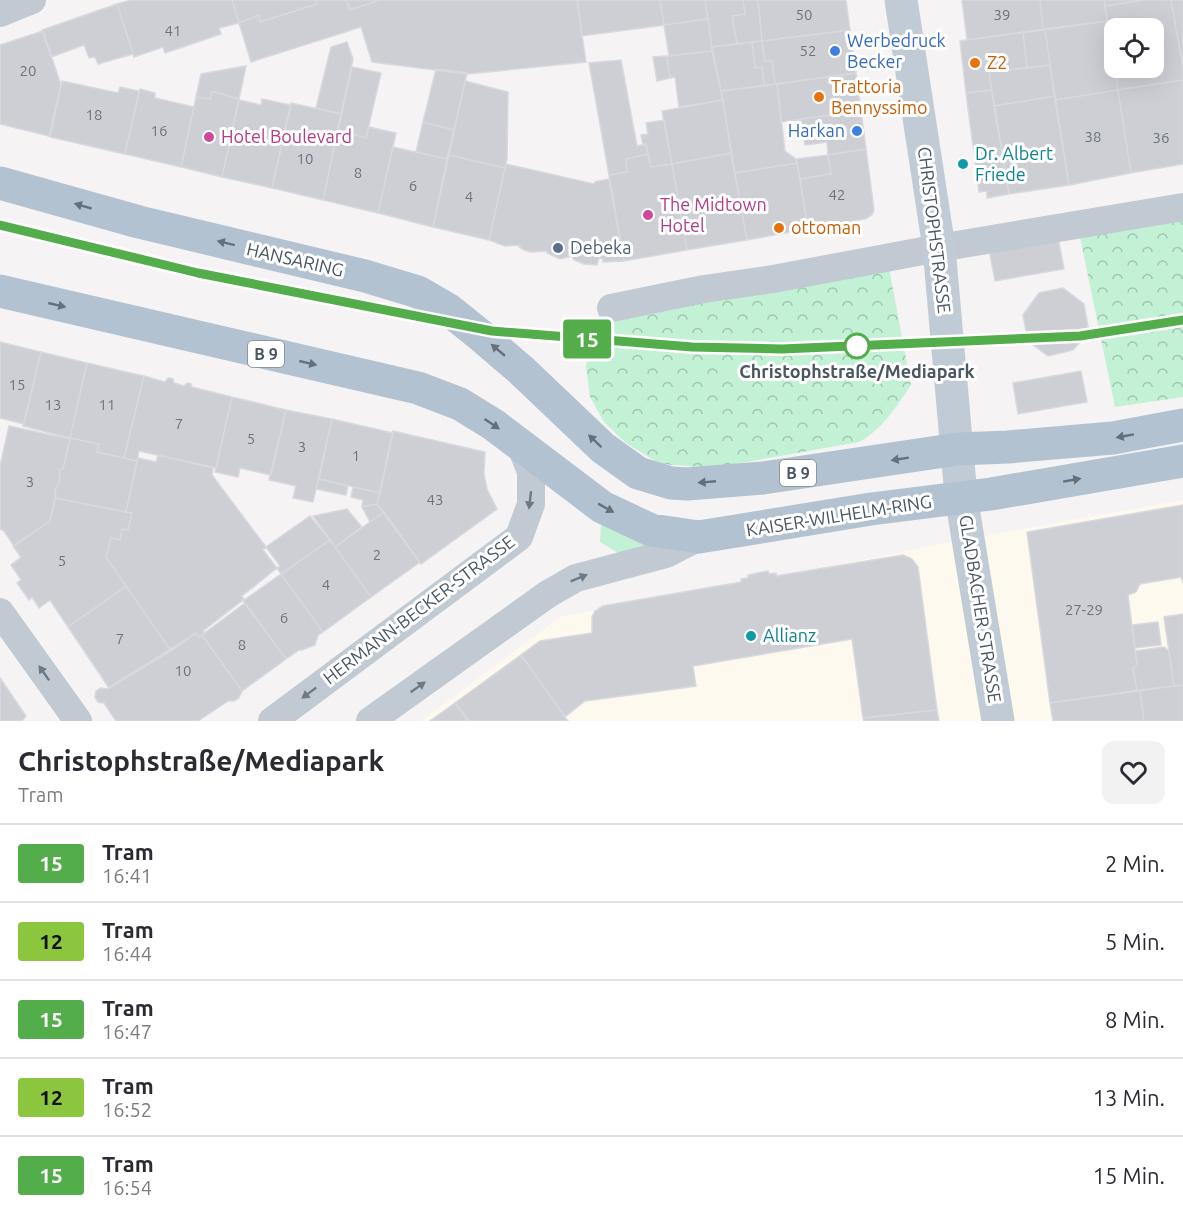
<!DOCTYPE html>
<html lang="de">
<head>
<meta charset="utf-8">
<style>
	body { margin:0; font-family:Ubuntu,sans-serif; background:#f2f2f3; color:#2b2b33; height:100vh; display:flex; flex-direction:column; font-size:22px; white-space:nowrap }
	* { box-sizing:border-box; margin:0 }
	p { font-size:20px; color:#7c7c81 }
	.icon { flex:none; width:33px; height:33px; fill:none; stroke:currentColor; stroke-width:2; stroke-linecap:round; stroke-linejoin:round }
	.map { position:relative; height:721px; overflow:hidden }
	.drawer { display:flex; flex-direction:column; background:#fff; flex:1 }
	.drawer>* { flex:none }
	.badge { padding:0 12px; border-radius:4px; font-size:21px; line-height:39px }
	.controls { position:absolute; left:1104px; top:18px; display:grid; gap:12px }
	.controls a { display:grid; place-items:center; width:60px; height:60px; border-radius:12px; background:#fff; box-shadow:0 6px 24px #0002; font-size:30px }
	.map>.badge { position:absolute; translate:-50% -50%; box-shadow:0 0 0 3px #fff }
	.round { display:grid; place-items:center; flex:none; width:63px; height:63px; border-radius:12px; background:#f2f2f3 }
	.summary { display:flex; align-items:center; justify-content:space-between; height:102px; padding:0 18px }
	h1 { font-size:28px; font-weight:600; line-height:45px }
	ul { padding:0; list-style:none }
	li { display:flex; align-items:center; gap:18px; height:78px; padding:0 18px; border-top:2px solid #e1e1e2 }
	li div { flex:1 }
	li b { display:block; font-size:22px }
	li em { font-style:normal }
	li .badge { min-width:66px; font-weight:700; text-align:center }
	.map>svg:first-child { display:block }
	.commercial { fill:#fdf9ef }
	.grass { fill:#c3f1d5 }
	.forest { fill:url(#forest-crowns) }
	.building { fill:#cdcfd5; stroke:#d7d9de; stroke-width:1.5; fill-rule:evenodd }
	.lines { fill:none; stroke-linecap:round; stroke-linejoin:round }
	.street { stroke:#c1cad2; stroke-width:28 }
	.secondary { stroke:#c1cbd6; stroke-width:33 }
	.primary { stroke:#b3c2d1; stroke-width:33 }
	.oneway { fill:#64717d }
	.oneway2 { fill:#6e7983 }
	.line-casing { stroke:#fff; stroke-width:14 }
	.line { stroke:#54ad4b; stroke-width:9 }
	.shop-dot { fill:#3f7fe0; stroke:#fff; stroke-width:2 }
	.food-dot { fill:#e8710a; stroke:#fff; stroke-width:2 }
	.hotel-dot { fill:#d1479c; stroke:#fff; stroke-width:2 }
	.culture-dot { fill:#0f9aa8; stroke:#fff; stroke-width:2 }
	.service-dot { fill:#5c6f8a; stroke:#fff; stroke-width:2 }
	.stop-dot { fill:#fff; stroke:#54ad4b; stroke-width:3 }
	.labels { text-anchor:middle; stroke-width:6; stroke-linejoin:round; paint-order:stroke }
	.number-label { font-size:15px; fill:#6b747e }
	.shield { fill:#fff; stroke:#808990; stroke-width:1.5 }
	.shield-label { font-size:16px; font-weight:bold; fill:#4a5661 }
	.shop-label { font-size:18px; fill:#366cbe; stroke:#fff; text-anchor:start }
	.food-label { font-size:18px; fill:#c56008; stroke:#fff; text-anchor:start }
	.hotel-label { font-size:18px; fill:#b23c85; stroke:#fff; text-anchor:start }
	.culture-label { font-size:18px; fill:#0d838f; stroke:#fff; text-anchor:start }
	.street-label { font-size:18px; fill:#4a5661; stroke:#fff }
	.service-label { font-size:18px; fill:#4e5e75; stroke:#fff; text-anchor:start }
	.stop-label { font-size:18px; font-weight:bold; fill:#4a5661; stroke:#fff }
</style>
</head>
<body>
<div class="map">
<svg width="1183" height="721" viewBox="0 0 1183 721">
	<defs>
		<pattern id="forest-crowns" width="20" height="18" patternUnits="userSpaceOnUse" patternTransform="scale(1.5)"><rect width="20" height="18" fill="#c3f1d5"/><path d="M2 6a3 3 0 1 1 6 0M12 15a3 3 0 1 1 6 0" fill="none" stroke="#a0c6b0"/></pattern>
	</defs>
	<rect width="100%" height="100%" fill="#f5f3f3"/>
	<path class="commercial" d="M1183,500V721H421L562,616L766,580L944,543Z"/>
	<path class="grass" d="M601,525L646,544L645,547L621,555L600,542Z"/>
	<path class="forest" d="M1183,220V397L1115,407L1080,237Z
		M889,268L911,385C896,407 883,429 859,442L713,468L660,464L626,443L604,422L590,397L586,367L590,335L600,314Z"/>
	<path class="building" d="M131,0H232L239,23L219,28L221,34L165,53L163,47L134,57L117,4Z
		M232,0H315L317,4L260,22L259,15L239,23Z
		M315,0H346L350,10L380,0H577L586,62L467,74L372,62L361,27L251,62L239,23L259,15L260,22L317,4Z
		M346,0H380L350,10Z
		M577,0H660L664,25L582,36Z
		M660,0H705L708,19L664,25Z
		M705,0H743L745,14L732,16L737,44L712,47Z
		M743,0H758L762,41L737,44L732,16L745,14Z
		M758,0H846L850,30L762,41Z
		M962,0H1040L1043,30L967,40Z
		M1040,0H1104L1107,21L1043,30Z
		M1104,0H1145L1105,6Z
		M1145,0H1171L1183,67V80L1118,90L1105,6ZM1114,28H1154V68H1114Z
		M1171,0H1183V67Z
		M117,4L133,54L98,64L95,57L89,58L84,45L51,57L42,30Z
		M708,19L712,51L669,56L664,25Z
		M1107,21L1118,90L1055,100L1045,29Z
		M1045,29L1050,65L1027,68L1023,32Z
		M850,30L856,73L775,84L772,61H765L762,41Z
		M43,31L61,85L49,136L0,124V45Z
		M1023,32L1027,68L989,72L992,90L966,93L960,41Z
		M762,41L765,61H772L775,84L764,86L762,67L755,68L752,42Z
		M347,42L353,59L341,114L316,108L331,47Z
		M752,42L755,68L762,67L764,86L721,91L712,47Z
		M712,51L723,100L679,107L675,77L670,78L667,56Z
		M667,56L670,78L657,81L653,57Z
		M621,60L637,146L646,144L648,154L626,159L627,172L609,175L589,63Z
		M1050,65L1055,96L994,106L989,72Z
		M246,66L239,99L212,91L210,99L196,97L201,74Z
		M352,67L381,73L366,138L338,130Z
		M436,69L467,73L454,130L423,122Z
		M856,73L861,111L781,122L777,84Z
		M1183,80V164L1131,173L1118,90Z
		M62,81L118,93L120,87L139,91L125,154L50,137Z
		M465,81L508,92L507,159L505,168L449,155Z
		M777,84L785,151L796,159L797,163L735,173L721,91Z
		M140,89L155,93V98L194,107L181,167L125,154Z
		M992,90L1009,194L987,198V191L979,192L966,93Z
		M1118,90L1131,173L1069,185L1055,100Z
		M212,91L239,99L222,177L181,167L196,97L210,99Z
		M1055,96L1069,185L1009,194L994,106Z
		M262,99L291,105L272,188L222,177L239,100L261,105Z
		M723,100L731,153L672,164L662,111Z
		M291,103L341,114L323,200L272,188Z
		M861,111L866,149L828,155L827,142L805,145L801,119Z
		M664,120L672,164L651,167L646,144L643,145L641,135L648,134L646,123Z
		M423,122L454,130L447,159L416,152Z
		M369,127L396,133L378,213L323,200L338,130L366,138Z
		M393,147L447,159L433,227L378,213Z
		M866,149L874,210L872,215L865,219L808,229L800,179L831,174L828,155Z
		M731,153L747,240L687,250L672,164Z
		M648,154L651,167L672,164L687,250L624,261L609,175L627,172L626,159Z
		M449,155L505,168L489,240L433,227Z
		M828,155L831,174L800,179L796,159Z
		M797,163L808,229L747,240L735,173Z
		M506,164L594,184L595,182L609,179L624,261L603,262V259L599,258L597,265L584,264L574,260L572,256L560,259L547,253V251L532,252L524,250L519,247L520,245L505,246L489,240Z
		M1058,237L1064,269L995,281L989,249Z
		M1063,288L1084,304L1089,332L1073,350L1048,356L1028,341L1023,315L1039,293Z
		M0,342L41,352L24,424L0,418Z
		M41,352L87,363L70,438L23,426Z
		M87,363L144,376L124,458L97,452L99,444L70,438Z
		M1081,371L1087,402L1018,414L1013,383Z
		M144,376L165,382L168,378L173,379L174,383L184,386L187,383L191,384L192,387L232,397L216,468L139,451L137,461L124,458Z
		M232,397L286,410L271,475L240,468L238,477L215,472Z
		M286,410L332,419L313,502L293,498L296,486L269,480Z
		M332,419L393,433L380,493L319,479Z
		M9,426L70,439L63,469L59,470L60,478L58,486L55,489L56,496L50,521L14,546L4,531L0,529V466Z
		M393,431L485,452L484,474L487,489L497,509L421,564L377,504Z
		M70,438L99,444L97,452L137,461L126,512L55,498V489L58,486L60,478L59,470L63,469Z
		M158,455L213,468L212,475L266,547L263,550L277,568L242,596L244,599L203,631L205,632L202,635L199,637L196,633L171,651L106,557L111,538L120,540L122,529L128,530L132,513L126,512L138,458L156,462Z
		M319,479L348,486L346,495L316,489Z
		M353,487L380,493L377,504L362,507L363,500L351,497Z
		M55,498L132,513L128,530L122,529L120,540L111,538L106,557L126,586L68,627L50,600L39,608L32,597L29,600L17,583L21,580L11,565L21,557L13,546L50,521Z
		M377,504L384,512L370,522L362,507Z
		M1183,505V583L1181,577L1140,584L1136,592L1128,595L1137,665L1133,668L1137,691L1050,703L1027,532Z
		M347,509L362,527L335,547L313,516Z
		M384,512L420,562L371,597L335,547Z
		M310,516L330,540L281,574L277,568L280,566L266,547Z
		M330,540L371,597L323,632L281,574Z
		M903,555L912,559L918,567L937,710L863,718L852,639L693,666L696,686L585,701L565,717L521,655L540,641L592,633V617L595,611L603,606L741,582V579L748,578V575L768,571L769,574L776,573V576Z
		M281,574L323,632L318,635L315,645L302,650H299L286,659L243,601Z
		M126,586L171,651L109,688L68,627Z
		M245,603L286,659L242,691L202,635Z
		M1183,614V685L1174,686L1164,617Z
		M1158,622L1161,645L1135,648L1132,625Z
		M196,633L199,637L202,635L242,691L239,698L234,701H228L198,721H116L104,703L98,702L95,697L96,691L101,688L107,689Z
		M1164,647L1169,651L1174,686L1137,691L1133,668L1137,665L1135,651Z
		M521,655L568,721H469L455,703Z
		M0,678L26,716L22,721H0Z
		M1183,685V721H1144L1140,690Z
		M1140,690L1144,721H1053L1050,703Z
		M455,703L468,721H430Z
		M937,710L939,721H864L863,718Z"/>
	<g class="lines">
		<path class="street" d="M0,13L32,0
			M611,308L704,289L773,279L939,248L1183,207
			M0,612L78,721
			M272,721L519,537L531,504V472L520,444
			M370,721L548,594L576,578L666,554L699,537"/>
		<path class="secondary" d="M901,0L939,248L961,496L998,721"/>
		<path class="primary" d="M0,183L139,222L365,276L418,292L449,310L480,335L521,370L603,448L638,473L671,483L687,484L763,478L958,449L1008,447L1113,438L1183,425
			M0,291L418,388L460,404L494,425L602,507L651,530L699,537L871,509L991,494L1183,461"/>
	</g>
	<defs><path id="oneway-solid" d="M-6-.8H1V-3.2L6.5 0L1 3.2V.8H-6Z" transform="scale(1.5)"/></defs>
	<g class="oneway">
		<use href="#oneway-solid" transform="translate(83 206) rotate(-164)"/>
		<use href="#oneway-solid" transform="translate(226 243) rotate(-166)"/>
		<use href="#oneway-solid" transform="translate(57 305) rotate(13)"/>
		<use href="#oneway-solid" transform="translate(498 350) rotate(-140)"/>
		<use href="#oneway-solid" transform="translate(308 363) rotate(13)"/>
		<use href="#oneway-solid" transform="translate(492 424) rotate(34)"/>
		<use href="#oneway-solid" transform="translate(1125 436) rotate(170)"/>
		<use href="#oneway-solid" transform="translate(595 441) rotate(-136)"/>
		<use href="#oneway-solid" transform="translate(900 459) rotate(171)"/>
		<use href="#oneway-solid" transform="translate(1072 480) rotate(-10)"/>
		<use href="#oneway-solid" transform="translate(707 482) rotate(175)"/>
		<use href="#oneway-solid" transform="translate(606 508) rotate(29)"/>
	</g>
	<g class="oneway2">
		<use href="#oneway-solid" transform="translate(530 500) rotate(97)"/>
		<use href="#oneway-solid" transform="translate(579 578) rotate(-22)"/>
		<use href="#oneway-solid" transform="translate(44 673) rotate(-125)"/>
		<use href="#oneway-solid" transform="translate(418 687) rotate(-35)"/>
		<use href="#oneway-solid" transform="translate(309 693) rotate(143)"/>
	</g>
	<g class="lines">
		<defs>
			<path id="line" d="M0,225L198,273L492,331L581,338L692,347L782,349L1080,336L1183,320"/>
		</defs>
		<use href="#line" class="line-casing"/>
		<use href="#line" class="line"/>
	</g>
	<g class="shop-dot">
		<circle cx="835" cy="51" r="6"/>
		<circle cx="857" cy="131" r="6"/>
	</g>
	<g class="food-dot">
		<circle cx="975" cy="63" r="6"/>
		<circle cx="819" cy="97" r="6"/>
		<circle cx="779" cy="228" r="6"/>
	</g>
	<g class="hotel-dot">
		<circle cx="209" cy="137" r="6"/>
		<circle cx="648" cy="215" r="6"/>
	</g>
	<g class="culture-dot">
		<circle cx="963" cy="164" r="6"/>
		<circle cx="751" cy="636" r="6"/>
	</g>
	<circle class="service-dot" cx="558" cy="248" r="6"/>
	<circle class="stop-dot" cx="857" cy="346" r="12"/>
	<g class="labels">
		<g class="number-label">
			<text x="804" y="20">50</text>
			<text x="1002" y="20">39</text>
			<text x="173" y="36">41</text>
			<text x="808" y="56">52</text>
			<text x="28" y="76">20</text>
			<text x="94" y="120">18</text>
			<text x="159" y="136">16</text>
			<text x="1093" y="142">38</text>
			<text x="1161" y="143">36</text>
			<text x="305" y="164">10</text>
			<text x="358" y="178">8</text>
			<text x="413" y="191">6</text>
			<text x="837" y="200">42</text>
			<text x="469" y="202">4</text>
			<text x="17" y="390">15</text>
			<text x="53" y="410">13</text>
			<text x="107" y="410">11</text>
			<text x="179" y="429">7</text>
			<text x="251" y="444">5</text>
			<text x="302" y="452">3</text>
			<text x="356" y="461">1</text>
			<text x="30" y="487">3</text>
			<text x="435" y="505">43</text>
			<text x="377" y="560">2</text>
			<text x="62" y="566">5</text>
			<text x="326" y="590">4</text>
			<text x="1084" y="615">27-29</text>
			<text x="284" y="623">6</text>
			<text x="120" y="644">7</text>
			<text x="242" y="650">8</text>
			<text x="183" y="676">10</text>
		</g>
		<g class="shield">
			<rect x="248" y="341" width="36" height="26" rx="4.5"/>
			<rect x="780" y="460" width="36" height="26" rx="4.5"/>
		</g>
		<g class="shield-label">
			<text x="266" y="360">B 9</text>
			<text x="798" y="479">B 9</text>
		</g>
		<g class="shop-label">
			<text x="847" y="47">Werbedruck<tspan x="847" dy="21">Becker</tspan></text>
			<text x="845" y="137" text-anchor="end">Harkan</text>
		</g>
		<g class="food-label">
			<text x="987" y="69">Z2</text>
			<text x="831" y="93">Trattoria<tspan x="831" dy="21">Bennyssimo</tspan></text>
			<text x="791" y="234">ottoman</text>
		</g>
		<g class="hotel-label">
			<text x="221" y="143">Hotel Boulevard</text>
			<text x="660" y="211">The Midtown<tspan x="660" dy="21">Hotel</tspan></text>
		</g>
		<g class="culture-label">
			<text x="975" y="160">Dr. Albert<tspan x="975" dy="21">Friede</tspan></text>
			<text x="763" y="642">Allianz</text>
		</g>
		<g class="street-label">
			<text transform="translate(934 230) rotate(83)" y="6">CHRISTOPHSTRASSE</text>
			<text transform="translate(295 260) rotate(13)" y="6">HANSARING</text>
			<text transform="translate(839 516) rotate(-9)" y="6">KAISER-WILHELM-RING</text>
			<text transform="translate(980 609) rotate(81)" y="6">GLADBACHER STRASSE</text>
			<text transform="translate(419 610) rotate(-37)" y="6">HERMANN-BECKER-STRASSE</text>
		</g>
		<g class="service-label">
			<text x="570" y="254">Debeka</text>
		</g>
		<g class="stop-label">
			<text x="857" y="378">Christophstraße/Mediapark</text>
		</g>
	</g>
</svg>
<div class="controls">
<a><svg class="icon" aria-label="locate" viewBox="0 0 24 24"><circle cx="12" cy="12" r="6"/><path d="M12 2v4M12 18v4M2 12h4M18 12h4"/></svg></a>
</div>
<b class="badge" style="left:587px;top:339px;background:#54ad4b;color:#fff">15</b>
</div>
<section class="drawer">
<div class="summary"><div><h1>Christophstraße/Mediapark</h1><p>Tram</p></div><a class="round"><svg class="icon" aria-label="heart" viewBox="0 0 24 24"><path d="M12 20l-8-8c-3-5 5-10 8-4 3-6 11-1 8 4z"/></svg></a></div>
<ul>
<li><span class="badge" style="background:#54ad4b;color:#fff">15</span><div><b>Tram</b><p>16:41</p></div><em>2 Min.</em></li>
<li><span class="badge" style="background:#8cc63f;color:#111">12</span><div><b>Tram</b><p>16:44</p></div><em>5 Min.</em></li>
<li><span class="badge" style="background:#54ad4b;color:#fff">15</span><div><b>Tram</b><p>16:47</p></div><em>8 Min.</em></li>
<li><span class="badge" style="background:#8cc63f;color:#111">12</span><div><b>Tram</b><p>16:52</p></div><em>13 Min.</em></li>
<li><span class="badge" style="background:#54ad4b;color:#fff">15</span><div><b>Tram</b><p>16:54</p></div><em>15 Min.</em></li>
</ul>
</section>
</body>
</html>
